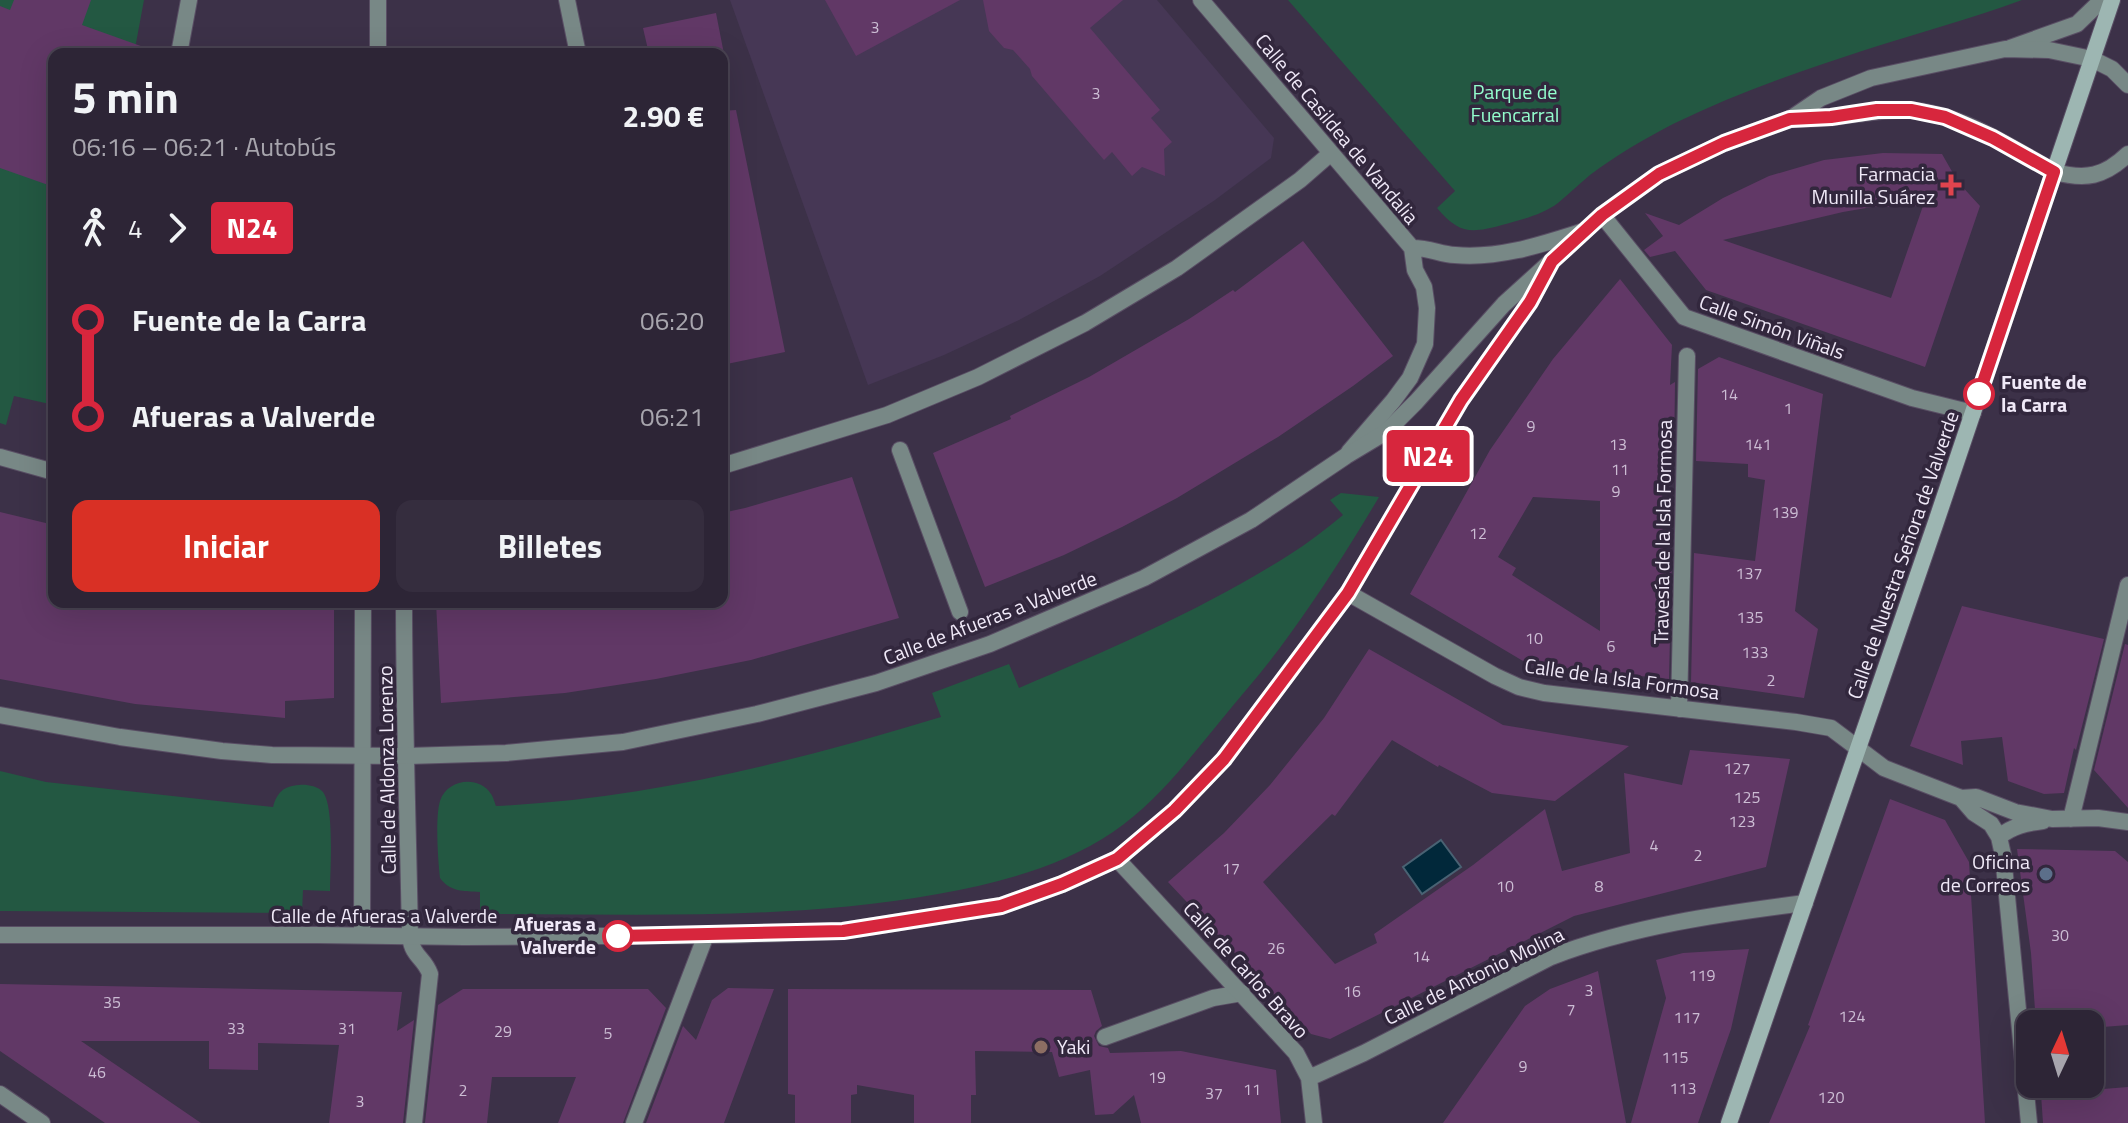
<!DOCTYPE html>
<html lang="es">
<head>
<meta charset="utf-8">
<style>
	body { margin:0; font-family:"Titillium Web",sans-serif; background:#352d3e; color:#f1f3f6; height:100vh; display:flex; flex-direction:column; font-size:30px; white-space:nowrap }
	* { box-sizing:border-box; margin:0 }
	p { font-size:26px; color:#a7a5ad }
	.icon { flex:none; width:44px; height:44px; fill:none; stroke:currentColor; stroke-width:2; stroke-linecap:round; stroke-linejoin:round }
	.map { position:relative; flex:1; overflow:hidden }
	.panel { position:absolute; left:48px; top:48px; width:680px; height:560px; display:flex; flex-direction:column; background:#2d2536; border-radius:16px; box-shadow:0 8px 32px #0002,0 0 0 2px #484251 }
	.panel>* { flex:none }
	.badge { padding:0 16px; border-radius:6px; font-size:28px; line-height:52px }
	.needle { width:52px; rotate:4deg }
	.tools { position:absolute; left:2016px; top:1010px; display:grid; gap:16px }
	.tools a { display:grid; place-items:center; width:88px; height:88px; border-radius:16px; background:#2d2536; box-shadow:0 8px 32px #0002,0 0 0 2px #484251; font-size:40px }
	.map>.badge { position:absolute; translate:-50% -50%; box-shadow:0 0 0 4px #fff }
	.legs { display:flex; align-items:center; gap:12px; height:88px; padding:0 24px; font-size:26px }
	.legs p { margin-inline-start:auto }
	.overview { display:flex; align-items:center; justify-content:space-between; height:136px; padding:0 24px }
	h1 { font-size:44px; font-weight:700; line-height:60px }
	.primary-button { display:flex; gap:16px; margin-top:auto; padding:16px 24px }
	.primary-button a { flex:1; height:92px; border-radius:16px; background:#d93025; color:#fff; font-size:32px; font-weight:700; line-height:92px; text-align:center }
	.primary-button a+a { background:#352d3e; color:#f1f3f6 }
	ul { padding:0 24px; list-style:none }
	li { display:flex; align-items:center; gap:28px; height:96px; font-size:30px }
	li i { display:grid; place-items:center; width:12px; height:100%; margin:0 10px; background:currentColor }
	li i::after { content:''; width:20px; height:20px; margin:-10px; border:6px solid; border-radius:50%; background:#2d2536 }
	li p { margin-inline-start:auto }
	li:first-child i { background:linear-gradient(#0000 50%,currentColor 0) }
	li:last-child i { background:linear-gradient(currentColor 50%,#0000 0) }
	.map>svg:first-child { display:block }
	.built { fill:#463755 }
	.green { fill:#235842 }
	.water { fill:#01283a; stroke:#496273; stroke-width:2 }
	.building { fill:#613866; fill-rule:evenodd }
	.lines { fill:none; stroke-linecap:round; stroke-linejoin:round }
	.service-casing { stroke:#594e64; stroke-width:18 }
	.pedestrian-casing { stroke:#594e64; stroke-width:18 }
	.minor-casing { stroke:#594e64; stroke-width:18 }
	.tertiary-casing { stroke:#594e64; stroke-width:18 }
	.secondary-casing { stroke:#594e64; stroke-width:18 }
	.service { stroke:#788886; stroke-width:16 }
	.pedestrian { stroke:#788886; stroke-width:16 }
	.minor { stroke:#788886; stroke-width:16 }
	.tertiary { stroke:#788886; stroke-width:16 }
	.secondary { stroke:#9db6b2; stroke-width:16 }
	.line-1-casing { stroke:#fff; stroke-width:18 }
	.line-1 { stroke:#d7263d; stroke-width:12 }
	.health-dot { fill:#e0444e; stroke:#32273d; stroke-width:3 }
	.stop-1-dot { fill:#fff; stroke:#d7263d; stroke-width:4 }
	.service-dot { fill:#5c6f8a; stroke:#32273d; stroke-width:3 }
	.education-dot { fill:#8d6e63; stroke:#32273d; stroke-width:3 }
	.labels { text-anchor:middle; stroke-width:7; stroke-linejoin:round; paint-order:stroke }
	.number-label { font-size:16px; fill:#ccbdd4 }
	.park-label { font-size:20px; fill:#93fdcd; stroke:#32273d }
	.street-label { font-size:20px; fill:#f0e9f8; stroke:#32273d }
	.poi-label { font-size:20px; fill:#f0e9f8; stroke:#32273d; text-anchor:end }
	.stop-label { font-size:20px; font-weight:bold; fill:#f0e9f8; stroke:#32273d; text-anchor:start }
</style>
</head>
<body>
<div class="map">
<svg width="2128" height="1123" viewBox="0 0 2128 1123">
	<rect width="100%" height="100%" fill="#3c3148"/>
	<path class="built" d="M730,0H1157L1274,138L1271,158L1215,200L1100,276L1019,320L944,355L868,385Z"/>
	<path class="green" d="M0,0H144L134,54H54V405L14,396L6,425L0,423Z
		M1288,0H2022C1970,19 1918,33 1865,50C1800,71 1735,94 1673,124C1644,139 1615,156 1590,175C1579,184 1569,194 1558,203C1542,215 1520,220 1502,225C1470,234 1458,233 1437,208L1455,191Z
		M1341,493L1379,497C1351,544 1322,590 1290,634C1269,664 1245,691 1222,719C1189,759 1157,802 1113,832C1061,867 999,883 938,894C787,921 633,914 480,914V892C464,891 450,892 440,878C438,860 435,818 440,801C447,779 479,775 491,794C493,796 495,804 496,806C647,799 797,761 941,717L932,693L1009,664L1019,688C1111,649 1204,609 1289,555C1308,543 1326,529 1343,515L1330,500Z
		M0,771L46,782L273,807C277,793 283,786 299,785C306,784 317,786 322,791C335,804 330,871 330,891L303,890L302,913L0,911Z"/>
	<path class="water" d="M1441,840L1461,867L1422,894L1403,867Z"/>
	<path class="building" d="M14,0H91L82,25L152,50L151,54H54V187L0,168V6L10,10Z
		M825,0H960L856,56Z
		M983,0H1123L1090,28L1160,110L1151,118L1172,142L1164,149L1165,176L1142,167L1132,176L1112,152L1104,160L1032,76L1030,69L1013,50L1004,48L989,31Z
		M716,13L724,54H649L643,28Z
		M736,110L785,352L722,365V111Z
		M1883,153L1942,154L1958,182L1980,206L1925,367L1706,290L1675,251L1650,257L1644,250L1663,236L1645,213L1679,225L1723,198L1769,176L1824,160ZM1923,206L1891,298L1723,240L1843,212L1872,207Z
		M1303,241L1393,356L1353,386L1278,437L1177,498L1122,527L1064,555L985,587L933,453L1011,419L1010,416L1089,377L1189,319L1233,290L1235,292Z
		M1620,279L1672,345L1670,385L1675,382L1674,460L1666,459L1664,482H1662L1663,549L1672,550L1669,679L1528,664L1410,594L1490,450L1553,359ZM1533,497L1600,501V631L1512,575L1516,568L1498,557Z
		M1719,357L1823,394L1795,611L1818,629L1804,698L1691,682L1694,553L1755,561L1765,480L1748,477V464L1696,461L1698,369Z
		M852,477L899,618L751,660L656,679L565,693L441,703L436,602H722V513L745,508Z
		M0,512L54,525V602H334V698L285,701V718L135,704L0,679Z
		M1962,606L2104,639L2076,750L2074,748L2064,793L2044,794L2008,781L2002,737L1961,741L1963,765L1910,746Z
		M2125,644L2128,645V808L2094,770Z
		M1369,649L1503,725L1629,746L1555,801L1492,793L1439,765L1438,767L1392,740L1335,816L1332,814L1263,882L1335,964L1377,943L1374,934L1473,865L1545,809L1562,871L1630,853L1624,773L1682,785L1690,750L1790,759L1766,867L1574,916L1330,1039L1311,1034L1168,882L1224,833L1270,785L1324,718Z
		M1890,799L1945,820L1969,862L1985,1123H1769L1810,1026L1808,1025Z
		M2017,849L2115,851L2128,862V1025L2090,1028V1024H2036L2031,953Z
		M1749,949L1731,1029L1698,1123H1631L1666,998L1656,960L1683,953Z
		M1598,971L1626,1123H1443L1525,1006L1550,989Z
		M0,984L402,992L397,1031L414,1020L403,1123H329L339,1045L258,1043V1070L209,1069V1041H81L201,1123H105L0,1051Z
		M728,988L774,989L724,1123H646L683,1026L696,1040L712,1000Z
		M463,989H648L666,1008L623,1123H558L576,1077H492L487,1123H425L438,1005Z
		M788,989L1091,990L1102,1026L1096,1031L1094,1036L1099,1046L1108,1048L1110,1053L1181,1051L1276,1070L1281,1123H1141L1134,1095L1113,1114L1095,1115L1090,1070L1059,1077L1052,1052L975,1051L976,1095H971V1123H914V1095L857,1085V1094L851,1095V1123H795V1095L788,1094Z
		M2128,1087V1123H2043L2041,1094Z"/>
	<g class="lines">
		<defs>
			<path id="service" d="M2092,59L2112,69L2128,85
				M2054,172C2086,180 2104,177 2128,154
				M1105,1037L1213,998L1242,993"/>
			<path id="pedestrian" d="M900,450L960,612"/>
			<path id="minor" d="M378,0V54
				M567,0L578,54
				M1201,0L1412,248L1415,270L1424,287L1427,308L1425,344L1410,378L1393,401L1349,452
				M2010,48L2077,24L2102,0
				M179,54L189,0
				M1602,215L1684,317L1912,398L1973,413
				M1412,248C1431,248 1439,254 1455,255C1500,259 1543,244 1584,231
				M0,457L54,472
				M722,466L887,415L978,377L1085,323L1177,268L1300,180L1331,153
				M1348,593L1495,676L1519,687L1544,693L1796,722L1831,728L1884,768L1961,798L1976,797L2015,812L2052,819L2098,818L2128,822
				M404,602C404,714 408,825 410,937C413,958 424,957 430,974L414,1123
				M1679,709L1687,356
				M1961,798L1974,813L1991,824L1999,837L2003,855L2029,1123
				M2071,819L2128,585
				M1999,837C2012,826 2027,823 2043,821
				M1117,859L1296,1053L1309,1078L1314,1123
				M362,935L363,602
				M1309,1078L1364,1053L1551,957C1632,926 1719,914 1805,903
				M0,1094L42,1123
				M634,1123L706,935"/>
			<path id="tertiary" d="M1791,119C1806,118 1820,119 1834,117C1859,114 1883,109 1908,110C1960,113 2010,147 2054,172
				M0,715L120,737L222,751L272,755L407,756L506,753L623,742L757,714L876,683L990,644L1144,578L1251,520L1346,456L1386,432L1416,402L1504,304L1602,215L1659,174L1724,143L1790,119L1821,98L1871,78L2005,49L2049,50L2092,59
				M0,935H317L464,937L731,935L843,931L1001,906L1062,884L1117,859L1175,810L1224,759L1348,593L1461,400L1530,302L1545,273"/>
			<path id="secondary" d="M1729,1123L1936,522L2112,0"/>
		</defs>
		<use href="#service" class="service-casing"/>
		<use href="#pedestrian" class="pedestrian-casing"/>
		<use href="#minor" class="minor-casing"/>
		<use href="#tertiary" class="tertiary-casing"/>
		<use href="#secondary" class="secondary-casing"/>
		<use href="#service" class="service"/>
		<use href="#pedestrian" class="pedestrian"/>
		<use href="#minor" class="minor"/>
		<use href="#tertiary" class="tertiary"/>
		<use href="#secondary" class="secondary"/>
	</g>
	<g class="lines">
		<defs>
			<path id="line-1" d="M618,936L843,931L1001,906L1062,884L1117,859L1175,810L1224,759L1348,593L1461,400L1530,302L1552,261L1602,215L1659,174L1724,143L1790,119L1831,117L1877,110H1911L1945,117L1993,138L2054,172L1979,394"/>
		</defs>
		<use href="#line-1" class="line-1-casing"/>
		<use href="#line-1" class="line-1"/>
	</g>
	<path class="health-dot" d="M1947 173h8v8h8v8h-8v8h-8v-8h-8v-8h8z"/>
	<g class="stop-1-dot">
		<circle cx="1979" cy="394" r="14"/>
		<circle cx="618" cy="936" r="14"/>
	</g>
	<circle class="service-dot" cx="2046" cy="874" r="8"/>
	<circle class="education-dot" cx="1041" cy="1047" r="8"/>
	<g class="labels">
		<g class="number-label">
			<text x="875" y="33">3</text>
			<text x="1096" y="99">3</text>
			<text x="1729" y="400">14</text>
			<text x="1788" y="414">1</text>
			<text x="1531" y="432">9</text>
			<text x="1618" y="450">13</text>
			<text x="1758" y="450">141</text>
			<text x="1620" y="475">11</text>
			<text x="1616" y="497">9</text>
			<text x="1785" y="518">139</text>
			<text x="1478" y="539">12</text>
			<text x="1749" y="579">137</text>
			<text x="1750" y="623">135</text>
			<text x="1534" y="644">10</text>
			<text x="1611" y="652">6</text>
			<text x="1755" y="658">133</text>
			<text x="1771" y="686">2</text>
			<text x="1737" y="774">127</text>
			<text x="1747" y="803">125</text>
			<text x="1742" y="827">123</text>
			<text x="1654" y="851">4</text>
			<text x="1698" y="861">2</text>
			<text x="1231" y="874">17</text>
			<text x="1505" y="892">10</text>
			<text x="1599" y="892">8</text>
			<text x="2060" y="941">30</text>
			<text x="1276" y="954">26</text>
			<text x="1421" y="962">14</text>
			<text x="1702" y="981">119</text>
			<text x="1589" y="996">3</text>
			<text x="1352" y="997">16</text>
			<text x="112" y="1008">35</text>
			<text x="1571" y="1015">7</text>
			<text x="1852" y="1022">124</text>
			<text x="1687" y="1023">117</text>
			<text x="236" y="1034">33</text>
			<text x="347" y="1034">31</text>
			<text x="503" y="1037">29</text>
			<text x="608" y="1039">5</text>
			<text x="1675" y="1063">115</text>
			<text x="1523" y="1072">9</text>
			<text x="97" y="1078">46</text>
			<text x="1157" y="1083">19</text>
			<text x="1683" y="1094">113</text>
			<text x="1252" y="1095">11</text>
			<text x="463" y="1096">2</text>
			<text x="1214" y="1099">37</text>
			<text x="1831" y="1103">120</text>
			<text x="360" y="1107">3</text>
		</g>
		<g class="park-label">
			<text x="1515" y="99">Parque de<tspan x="1515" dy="23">Fuencarral</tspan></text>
		</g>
		<g class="street-label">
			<text transform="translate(1337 129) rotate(50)" y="7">Calle de Casildea de Vandalia</text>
			<text transform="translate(1772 327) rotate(20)" y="7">Calle Simón Viñals</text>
			<text transform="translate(1663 532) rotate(-89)" y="7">Travesía de la Isla Formosa</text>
			<text transform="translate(1903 555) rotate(-71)" y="7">Calle de Nuestra Señora de Valverde</text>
			<text transform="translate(990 618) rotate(-21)" y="7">Calle de Afueras a Valverde</text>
			<text transform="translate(1622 679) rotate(8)" y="7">Calle de la Isla Formosa</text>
			<text transform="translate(387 770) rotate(-91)" y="7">Calle de Aldonza Lorenzo</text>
			<text x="384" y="923">Calle de Afueras a Valverde</text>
			<text transform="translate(1246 970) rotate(48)" y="7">Calle de Carlos Bravo</text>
			<text transform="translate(1474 976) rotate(-26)" y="7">Calle de Antonio Molina</text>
		</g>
		<g class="poi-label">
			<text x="1935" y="181">Farmacia<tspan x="1935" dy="23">Munilla Suárez</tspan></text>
			<text x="2030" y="869">Oficina<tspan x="2030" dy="23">de Correos</tspan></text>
			<text x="1057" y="1054" text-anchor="start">Yaki</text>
		</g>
		<g class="stop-label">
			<text x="2001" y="389">Fuente de<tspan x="2001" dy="23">la Carra</tspan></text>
			<text x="596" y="931" text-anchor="end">Afueras a<tspan x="596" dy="23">Valverde</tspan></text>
		</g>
	</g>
</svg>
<div class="tools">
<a><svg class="needle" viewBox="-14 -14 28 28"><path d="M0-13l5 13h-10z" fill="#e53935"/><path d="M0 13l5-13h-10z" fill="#a7a5ad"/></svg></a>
</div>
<b class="badge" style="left:1428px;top:456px;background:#d7263d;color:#fff">N24</b>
<section class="panel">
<div class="overview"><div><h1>5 min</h1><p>06:16 – 06:21 · Autobús</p></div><b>2.90 €</b></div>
<div class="legs"><svg class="icon" aria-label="walk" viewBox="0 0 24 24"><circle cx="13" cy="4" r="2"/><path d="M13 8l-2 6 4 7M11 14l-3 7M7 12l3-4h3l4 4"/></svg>4<svg class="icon" aria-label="forward" viewBox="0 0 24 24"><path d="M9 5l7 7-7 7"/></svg><b class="badge" style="background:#d7263d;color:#fff">N24</b></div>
<ul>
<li><i style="color:#d7263d"></i><b>Fuente de la Carra</b><p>06:20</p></li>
<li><i style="color:#d7263d"></i><b>Afueras a Valverde</b><p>06:21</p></li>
</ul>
<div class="primary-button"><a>Iniciar</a><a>Billetes</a></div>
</section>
</div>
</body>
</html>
